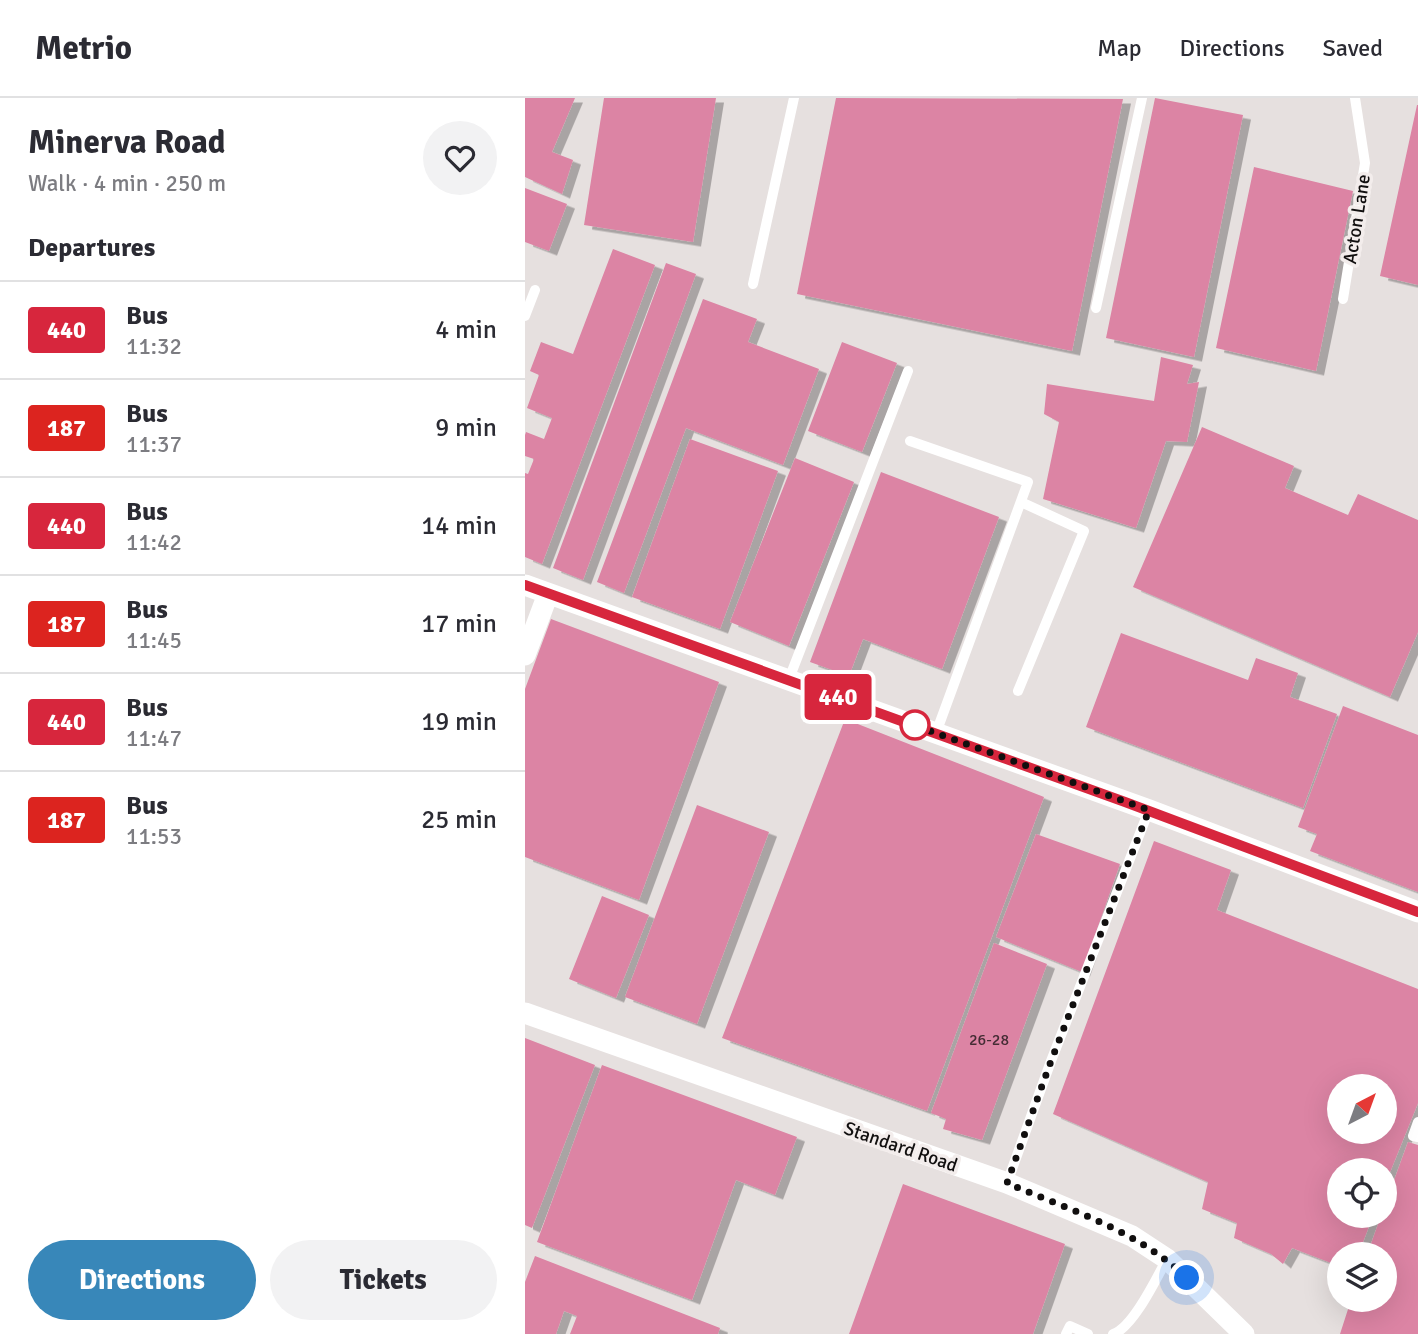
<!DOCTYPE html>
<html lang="en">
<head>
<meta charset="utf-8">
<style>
	body { margin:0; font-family:Signika,sans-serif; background:#f2f2f3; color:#2b2b33; height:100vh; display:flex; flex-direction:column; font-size:26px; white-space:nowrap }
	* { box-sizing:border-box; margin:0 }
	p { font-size:23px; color:#7c7c81 }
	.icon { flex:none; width:38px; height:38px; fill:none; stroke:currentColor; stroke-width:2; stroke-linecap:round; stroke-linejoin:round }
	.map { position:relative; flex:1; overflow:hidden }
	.panel { display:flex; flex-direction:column; background:#fff; width:525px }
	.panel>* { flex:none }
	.badge { padding:0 14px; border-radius:5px; font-size:24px; line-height:46px }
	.needle { width:46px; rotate:41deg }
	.controls { position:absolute; left:802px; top:976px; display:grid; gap:14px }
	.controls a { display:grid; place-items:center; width:70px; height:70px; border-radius:50%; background:#fff; box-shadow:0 7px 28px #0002; font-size:35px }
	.you { position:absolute; width:35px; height:35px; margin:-18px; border:5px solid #fff; border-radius:50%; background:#1a73e8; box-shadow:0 0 0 10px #1a73e833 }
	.map>.badge { position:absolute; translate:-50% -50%; box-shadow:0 0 0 4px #fff }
	h2 { padding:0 28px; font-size:26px; line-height:63px }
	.round { display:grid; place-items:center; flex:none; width:74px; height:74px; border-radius:37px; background:#f2f2f3 }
	.head { display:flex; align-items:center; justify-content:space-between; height:119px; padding:0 28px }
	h1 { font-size:33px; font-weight:700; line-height:52px }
	.action { display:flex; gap:14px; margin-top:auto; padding:14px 28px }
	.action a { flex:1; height:80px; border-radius:42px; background:#3887b9; color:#fff; font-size:28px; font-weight:700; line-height:80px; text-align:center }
	.action a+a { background:#f2f2f3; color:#2b2b33 }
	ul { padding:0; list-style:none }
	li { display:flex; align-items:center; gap:21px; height:98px; padding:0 28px; border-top:2px solid #e1e1e2 }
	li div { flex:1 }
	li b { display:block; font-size:26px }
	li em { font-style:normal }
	li .badge { min-width:77px; font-weight:700; text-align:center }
	header { display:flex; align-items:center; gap:42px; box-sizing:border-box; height:98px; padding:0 35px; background:#fff; border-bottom:2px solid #e1e1e2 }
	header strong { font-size:33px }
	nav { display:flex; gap:38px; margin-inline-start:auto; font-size:24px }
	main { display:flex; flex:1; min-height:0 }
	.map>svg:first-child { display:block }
	.building { fill:#dc84a4; fill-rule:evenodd; filter:url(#shadow) }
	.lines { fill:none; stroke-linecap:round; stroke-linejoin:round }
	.service { stroke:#fff; stroke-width:10 }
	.minor { stroke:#fff; stroke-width:21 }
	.line-casing { stroke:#fff; stroke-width:16 }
	.line { stroke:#d7263d; stroke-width:10 }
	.walk { stroke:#110f0f; stroke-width:7; stroke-dasharray:0 12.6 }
	.stop-dot { fill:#fff; stroke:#d7263d; stroke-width:3.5 }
	.labels { text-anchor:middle; stroke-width:7; stroke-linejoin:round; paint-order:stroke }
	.number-label { font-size:16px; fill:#442c34 }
	.street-label { font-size:19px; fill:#110f0f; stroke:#f3edec }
</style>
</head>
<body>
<header>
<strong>Metrio</strong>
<nav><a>Map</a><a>Directions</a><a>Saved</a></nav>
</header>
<main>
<section class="panel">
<div class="head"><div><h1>Minerva Road</h1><p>Walk · 4 min · 250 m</p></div><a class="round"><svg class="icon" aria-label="heart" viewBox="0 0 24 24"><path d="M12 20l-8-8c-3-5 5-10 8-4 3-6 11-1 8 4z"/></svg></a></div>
<h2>Departures</h2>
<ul>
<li><span class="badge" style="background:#d7263d;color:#fff">440</span><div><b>Bus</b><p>11:32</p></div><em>4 min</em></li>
<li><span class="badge" style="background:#dc241f;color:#fff">187</span><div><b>Bus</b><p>11:37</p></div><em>9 min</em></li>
<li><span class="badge" style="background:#d7263d;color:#fff">440</span><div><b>Bus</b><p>11:42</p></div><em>14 min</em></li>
<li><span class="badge" style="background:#dc241f;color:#fff">187</span><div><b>Bus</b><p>11:45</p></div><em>17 min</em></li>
<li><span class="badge" style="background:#d7263d;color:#fff">440</span><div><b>Bus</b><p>11:47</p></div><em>19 min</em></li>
<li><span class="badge" style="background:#dc241f;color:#fff">187</span><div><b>Bus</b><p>11:53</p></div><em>25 min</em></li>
</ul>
<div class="action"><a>Directions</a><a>Tickets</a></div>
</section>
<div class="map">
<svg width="893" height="1236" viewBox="0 0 893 1236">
	<defs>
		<filter id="shadow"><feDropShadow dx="8" dy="4.5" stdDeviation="0" flood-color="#0004"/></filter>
	</defs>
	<rect width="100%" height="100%" fill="#e6e0df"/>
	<path class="building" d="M0,0H50L27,54L48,62L37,96L0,79Z
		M79,0H191L168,144L59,127Z
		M311,0L598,1L547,253L272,196Z
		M630,0L718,17L669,259L581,240Z
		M892,7H893V187L855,178Z
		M729,69L828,93L791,273L691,250Z
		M0,90L42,106L24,153L0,144Z
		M88,151L130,167L17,466L0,459V375L3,376L9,361L0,358V337L1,334L19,341L27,320L2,310L14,277L5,273L16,244L48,256Z
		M141,165L171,176L58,482L28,470Z
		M178,201L232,221L223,244L294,271L258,367L161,330L99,495L72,484Z
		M317,244L372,265L337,354L283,333Z
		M636,259L668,267L662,286L674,284L662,344L641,343L611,430L518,401L534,324L519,316L522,286L629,303Z
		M677,329L769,368L760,390L823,417L833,396L893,422V534L865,599L608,489Z
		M165,341L253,373L195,531L107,499Z
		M270,360L329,384L264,548L205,524Z
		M356,374L474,419L417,571L338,541L324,578L285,564Z
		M26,521L194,584L114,802L0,759V591Z
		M596,535L723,582L731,560L773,575L765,599L812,616L778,710L561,629Z
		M818,608L893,637V794L785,753L792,736L773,729Z
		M320,621L519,699L402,1013L197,940Z
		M172,707L244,734L172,926L100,899Z
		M511,736L595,766L557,874L471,839Z
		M629,743L706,772L692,812L893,891V1005L859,1089V1073H814V1118H848L833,1157H814V1168L767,1150L758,1166L746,1156L709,1140L712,1125L677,1111L683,1084L528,1016ZM814,989H859V1034H814Z
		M77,798L124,817L91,900L44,881Z
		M469,845L522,866L457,1042L418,1031L421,1021L406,1015Z
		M0,940L70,967L7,1130L0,1127Z
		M77,967L272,1039L250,1097L211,1082L167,1202L12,1144Z
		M883,1044L893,1047V1236H815L826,1202H859V1157H842L856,1118H859V1110Z
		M378,1086L540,1146L508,1236H324Z
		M10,1158L195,1230L193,1236H45L52,1218L39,1213L31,1236H0V1184Z"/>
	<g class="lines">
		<path class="service" d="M228,186L269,0
			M818,201L840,65L830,0
			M571,210L617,0
			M0,218L10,192
			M385,343L503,384L411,635
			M264,581L383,273
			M493,593L559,433L496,404
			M893,1024L888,1038L893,1039
			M482,1085L526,963L624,712
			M541,1236L545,1228L563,1236
			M588,1236C608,1230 632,1179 642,1161"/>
		<path class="minor" d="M0,487L624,712L893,814
			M0,557L23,496
			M0,915L482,1085L607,1138L642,1161L719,1236"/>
	</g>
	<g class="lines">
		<defs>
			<path id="line" d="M0,487L600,704L893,814"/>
		</defs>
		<use href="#line" class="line-casing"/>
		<use href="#line" class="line"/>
		<path class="walk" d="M390,627L386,626L624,712L526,963L482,1085C544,1112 612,1132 662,1180"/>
	</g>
	<circle class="stop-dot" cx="390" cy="627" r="14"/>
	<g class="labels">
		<g class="number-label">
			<text x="464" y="947">26-28</text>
		</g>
		<g class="street-label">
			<text transform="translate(831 121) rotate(-81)" y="7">Acton Lane</text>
			<text transform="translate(376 1048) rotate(19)" y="7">Standard Road</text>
		</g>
	</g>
</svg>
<div class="controls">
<a><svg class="needle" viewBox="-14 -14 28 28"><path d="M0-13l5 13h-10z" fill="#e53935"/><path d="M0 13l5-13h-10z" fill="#7c7c81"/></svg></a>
<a><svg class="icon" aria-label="locate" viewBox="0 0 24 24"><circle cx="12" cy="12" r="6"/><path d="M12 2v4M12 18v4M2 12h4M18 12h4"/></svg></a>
<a><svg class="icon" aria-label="layers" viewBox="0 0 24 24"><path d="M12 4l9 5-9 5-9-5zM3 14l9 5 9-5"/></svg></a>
</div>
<div class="you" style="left:662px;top:1180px"></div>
<b class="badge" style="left:313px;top:599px;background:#d7263d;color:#fff">440</b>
</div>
</main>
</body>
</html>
